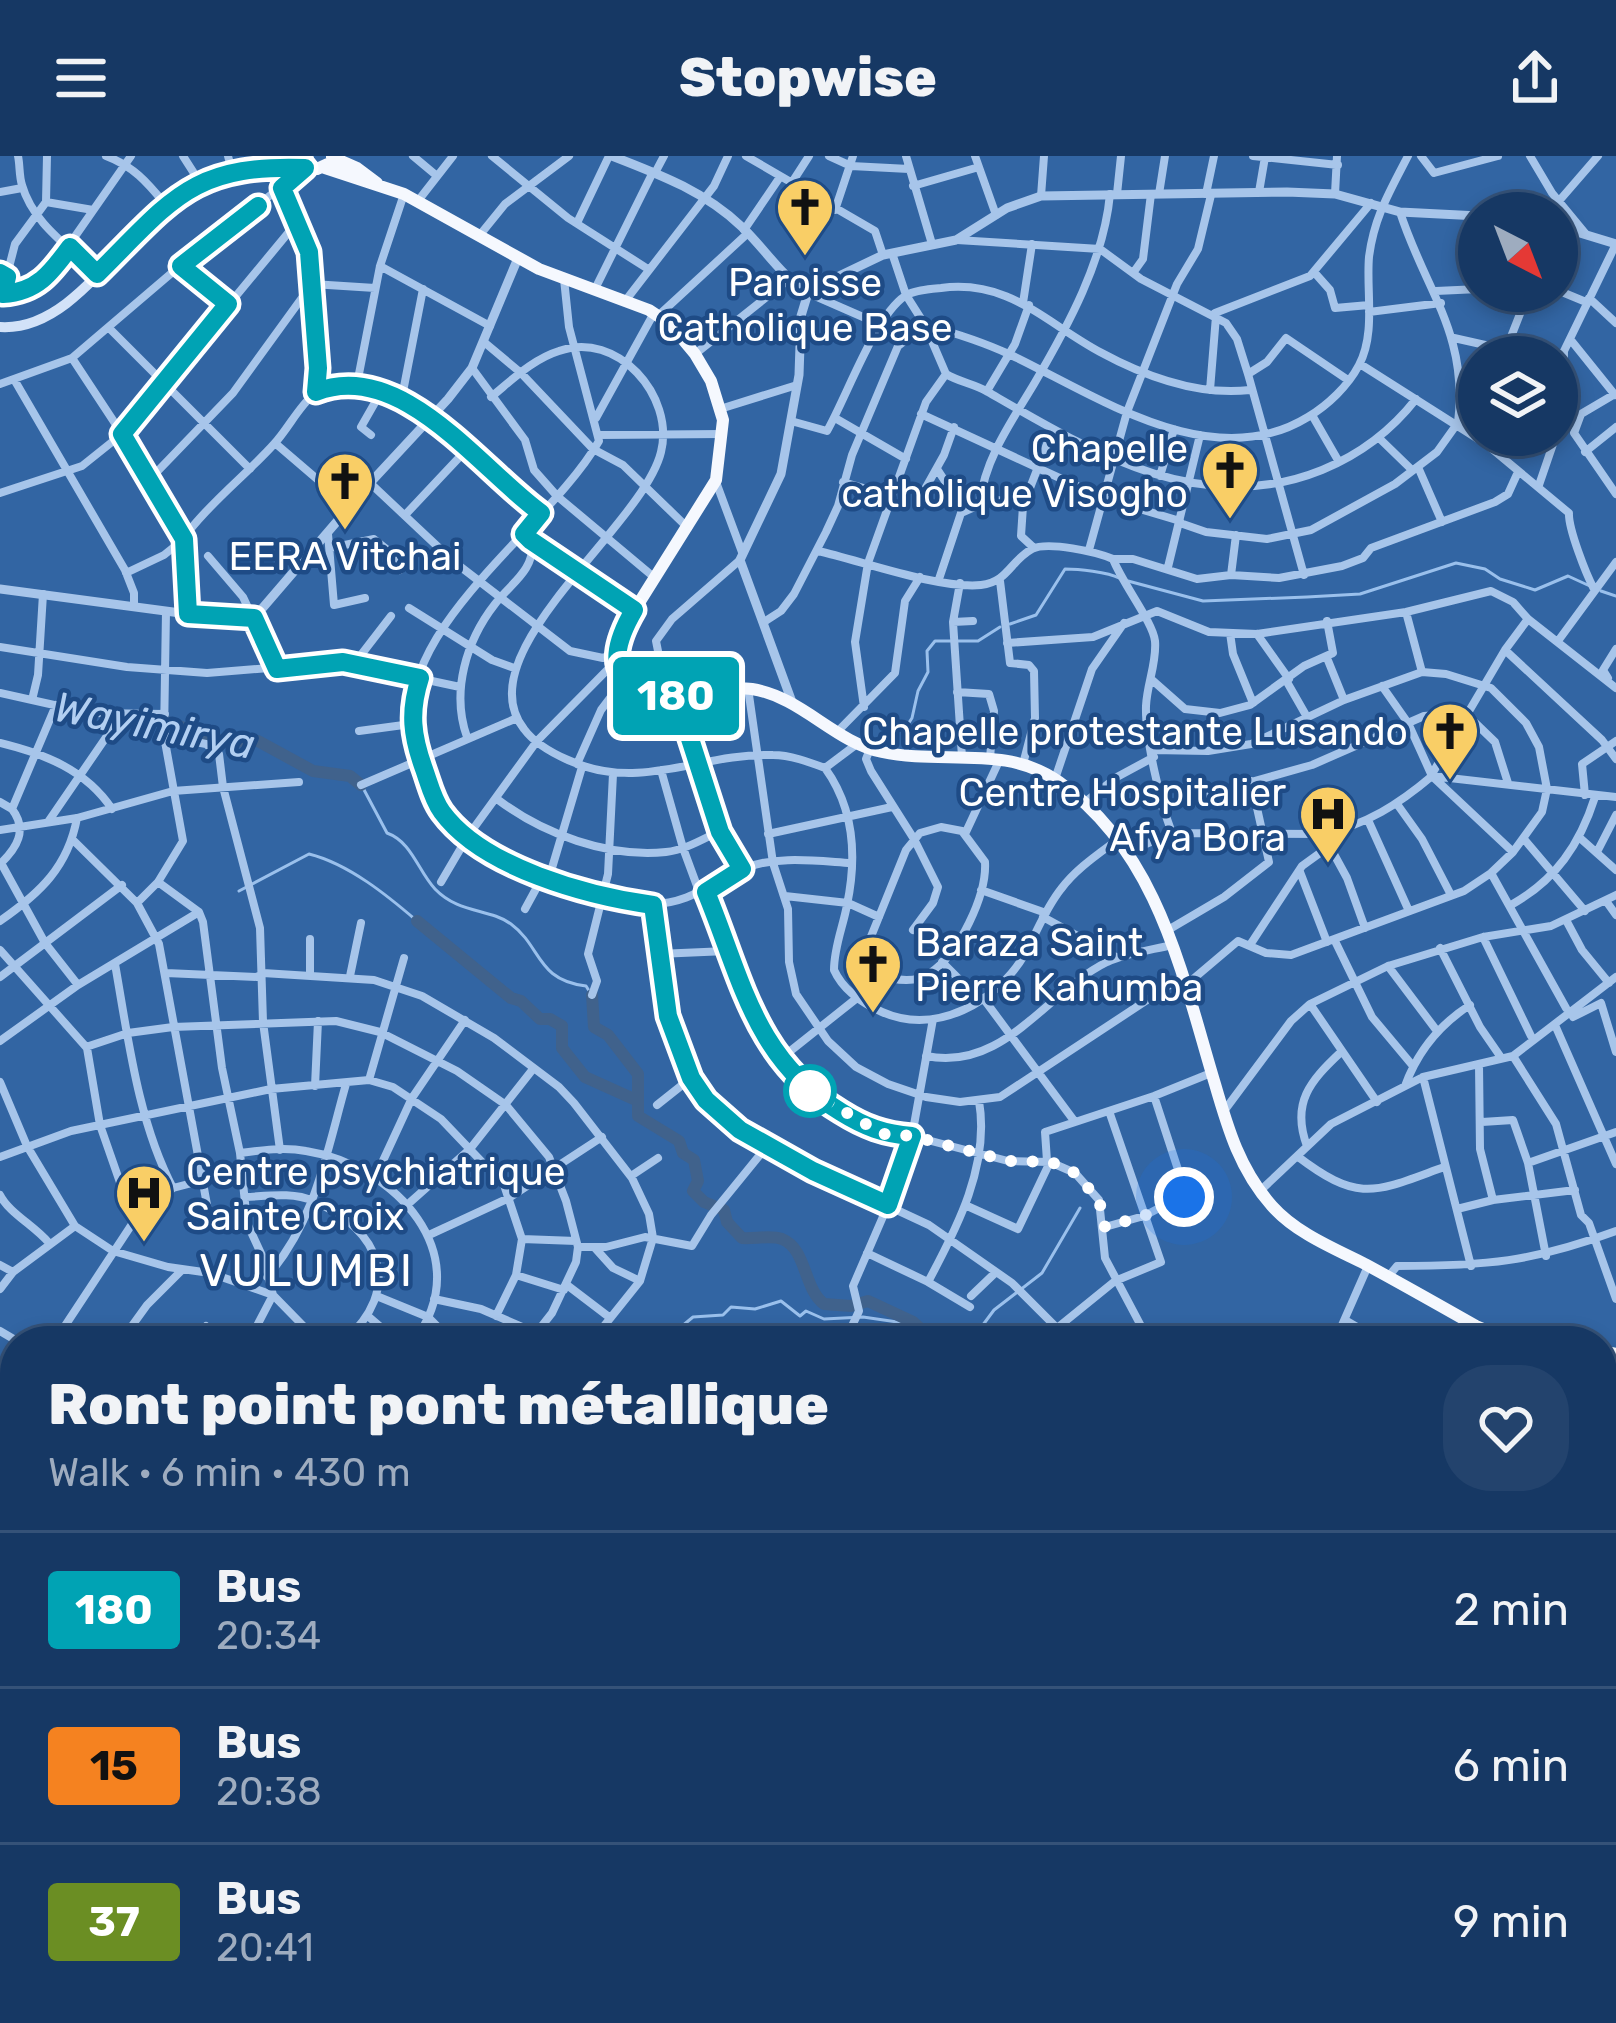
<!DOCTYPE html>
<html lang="en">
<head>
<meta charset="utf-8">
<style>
	body { margin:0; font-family:Rubik,sans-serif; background:#23436d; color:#f1f3f6; height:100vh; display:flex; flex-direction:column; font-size:45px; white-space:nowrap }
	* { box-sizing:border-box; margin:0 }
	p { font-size:39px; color:#9eacbf }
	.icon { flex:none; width:66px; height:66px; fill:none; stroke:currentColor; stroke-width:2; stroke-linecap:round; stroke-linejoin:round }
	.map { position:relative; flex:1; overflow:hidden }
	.drawer { position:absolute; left:0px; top:1170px; width:1617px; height:699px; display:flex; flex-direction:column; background:#163864; border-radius:48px 48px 0 0; box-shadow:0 6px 18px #0003,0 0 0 3px #355278 }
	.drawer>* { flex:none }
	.badge { padding:0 24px; border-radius:9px; font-size:42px; line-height:78px }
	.needle { width:78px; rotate:138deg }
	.fabs { position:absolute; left:1458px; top:36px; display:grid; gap:24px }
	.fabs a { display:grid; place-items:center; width:120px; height:120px; border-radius:50%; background:#163864; box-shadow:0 6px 18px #0003,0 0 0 3px #355278; font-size:60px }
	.you { position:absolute; width:60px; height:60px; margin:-30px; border:9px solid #fff; border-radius:50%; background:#1a73e8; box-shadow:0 0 0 18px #1a73e833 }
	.map>.badge { position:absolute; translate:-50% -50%; box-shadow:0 0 0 6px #fff }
	.round { display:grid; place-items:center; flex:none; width:126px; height:126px; border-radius:48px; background:#23436d }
	.head { display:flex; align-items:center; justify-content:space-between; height:204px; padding:0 48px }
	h1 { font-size:57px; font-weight:800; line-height:90px }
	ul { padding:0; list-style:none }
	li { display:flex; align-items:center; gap:36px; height:156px; padding:0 48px; border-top:3px solid #355278 }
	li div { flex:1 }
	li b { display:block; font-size:45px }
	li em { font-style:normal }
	li .badge { min-width:132px; font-weight:700; text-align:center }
	header { display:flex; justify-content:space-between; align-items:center; height:156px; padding:0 48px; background:#163864; font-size:54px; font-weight:800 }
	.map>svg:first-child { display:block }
	.green { fill:#3265a3; fill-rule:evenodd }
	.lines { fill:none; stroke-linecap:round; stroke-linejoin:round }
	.stream { stroke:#9ac0ec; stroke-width:3 }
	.river { stroke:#40628c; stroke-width:12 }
	.minor { stroke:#a7c5ea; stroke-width:8 }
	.tertiary { stroke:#a7c5ea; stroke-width:9 }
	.secondary { stroke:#d2e2f8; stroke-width:10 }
	.trunk { stroke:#f5f8fe; stroke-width:12 }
	.line-casing { stroke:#fff; stroke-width:27 }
	.line { stroke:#00a3b4; stroke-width:18 }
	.walk { stroke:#fff; stroke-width:12; stroke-dasharray:0 21.6 }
	.stop-dot { fill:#fff; stroke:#00a3b4; stroke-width:6 }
	.labels { text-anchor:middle; stroke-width:9; stroke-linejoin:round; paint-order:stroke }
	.poi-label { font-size:39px; fill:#fff; stroke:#1e4b86; text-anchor:end }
	.water-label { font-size:42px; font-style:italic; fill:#b2cff2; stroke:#1e4b86 }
	.quarter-label { font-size:45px; letter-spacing:3px; fill:#fff; stroke:#1e4b86 }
</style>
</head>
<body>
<header><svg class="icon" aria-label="menu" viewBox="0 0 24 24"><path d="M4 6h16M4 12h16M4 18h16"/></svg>Stopwise<svg class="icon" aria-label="share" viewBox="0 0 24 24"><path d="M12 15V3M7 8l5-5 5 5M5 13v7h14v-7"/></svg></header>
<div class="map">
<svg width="1616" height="1867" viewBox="0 0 1616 1867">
	<rect width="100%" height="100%" fill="#1e4b86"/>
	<path class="green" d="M0,0H1616V1867H0ZM1479,57H1557V135H1479ZM1479,201H1557V279H1479ZM15,1185H1602V1854H15Z"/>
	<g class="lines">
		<path class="stream" d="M1128,425L1203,445L1307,441L1360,438L1456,407L1485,413L1500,423L1535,434L1568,420L1592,431
			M1601,435L1616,440
			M1010,468L1036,459L1065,413C1078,413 1108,416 1119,422
			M124,564L162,566
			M905,597L908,592L903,576L912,562L918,535L928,516L927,495L935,485H978L1000,471
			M362,630L387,677C412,686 418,715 435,733C459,758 489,752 511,768C542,791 536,824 586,830L591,838
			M239,735L309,698C349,708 388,740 417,765
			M664,1185L693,1161L723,1159L731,1151L755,1153L781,1145L800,1160L806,1155L824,1163L863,1161L918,1169
			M971,1185L994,1154L1042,1117L1080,1052"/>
		<path class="river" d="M167,566L224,586L258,585L313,615L350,620L361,629
			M417,765L511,842L521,845L540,863H550L562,870V892L585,921L636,944
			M592,839L594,871L608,879L638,918V960L679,985L683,997L694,1004L698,1025L693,1035L704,1046L724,1054L727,1066L742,1082C754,1083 771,1079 782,1083C807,1093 803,1132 824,1148L851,1150L868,1145L913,1166L934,1185
			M1602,1805L1611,1821L1616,1858"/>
		<path class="minor" d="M18,0C20,9 19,20 22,29C33,68 70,91 97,118
			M106,0C133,10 147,26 165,48
			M183,0L199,25
			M228,0L232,15
			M413,0L437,20
			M492,0L568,62L648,113
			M746,0L875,75L883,99
			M829,0L851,10L909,13
			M906,0L932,88
			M975,0L996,59
			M1253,0L1338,9
			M1421,0L1434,17L1498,0
			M1530,0L1552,37L1585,77
			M655,17L664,0
			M791,28L809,0
			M913,30L979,11
			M282,32L309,96L318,212L316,236
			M0,36L22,32
			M1259,36L1265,1
			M1117,38L1121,0
			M1159,38L1165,0
			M1206,38L1214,0
			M1335,38L1337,0
			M1041,40L1044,0
			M1559,45L1598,0
			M46,46L93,54
			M421,47V41L453,0
			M835,54L853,0
			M1400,56C1425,134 1469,178 1458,267
			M577,67L609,0
			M744,74L780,21
			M479,80L505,48L569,0
			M957,84L1100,93L1141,123L1226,167L1237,183L1248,218L1304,419
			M892,97L906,139L925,169L946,218C959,226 975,228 988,236C1092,296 1201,363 1322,314C1361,298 1391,275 1416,243
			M181,109L228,149
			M380,110L490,170
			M1314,116L1330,134L1335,152L1369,149
			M1133,117L1143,103L1151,38
			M564,123L569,171L599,285C551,369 406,463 411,567C411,582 418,598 423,611C434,643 445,664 473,684C514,715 599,749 651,748C689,748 711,727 743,713C775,699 817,705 851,707
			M595,133L653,16
			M1557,134L1586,146
			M1436,135L1479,133
			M808,137L879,168
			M3,138L27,134L44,125L131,0
			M1589,142L1616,167
			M626,144L714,30L728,0
			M0,146L15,88L46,46L47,0
			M1023,147L1032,88
			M1369,156L1441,147
			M1215,157L1310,120L1371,47
			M659,159L748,77
			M110,173L250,313
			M1454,182L1539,201
			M1570,183L1615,239
			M484,186L521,217L593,293L623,309L688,372
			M1507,191L1529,135
			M695,198L788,124
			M1553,201L1564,195
			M72,202L151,322L184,383L164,399L126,417
			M1360,208L1486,288L1569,357C1568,372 1586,418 1594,433
			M472,212L525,284L534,314L557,340L655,422
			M1248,218L1267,206L1286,182L1348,224
			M15,225L125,414L134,437V450
			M0,228L72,202L181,109L304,13
			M357,228L380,110L404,38
			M1210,234L1216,160
			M987,235L1015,188L1029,149
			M1615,238L1581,258L1574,277L1616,338
			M491,241C512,224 533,203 559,195C617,174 675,240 661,296C643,371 464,497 524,573C535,588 552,597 568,604C640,637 698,597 773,599C790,599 809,606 825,612C854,652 857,701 847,749C843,771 834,791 834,814C843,834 862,847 882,856C936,880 997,846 1025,798C1037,776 1045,753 1061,733C1076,713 1097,699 1117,684
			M401,246L423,133
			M720,253L797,229
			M921,258L1103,342L1180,365
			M1312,259L1339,306
			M596,262L654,157
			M835,262L906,303
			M791,265L827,275C847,240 875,160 905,140C914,134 930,133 941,132C1009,123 1046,167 1100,196C1146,221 1198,240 1250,234
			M371,279L361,271L381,236
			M598,279L723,278
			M1379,282L1412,314
			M275,287L324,329
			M1585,296L1616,271
			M1418,311L1442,366
			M937,313L964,354
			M1160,320L1174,273
			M151,322L233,237L312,128L375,132
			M716,326L742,396
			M843,326L891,340
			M370,327L453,405L570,495L603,502L615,497
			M1539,329L1563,259L1564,195L1615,90
			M925,333L944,299L954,271
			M0,337L82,310L122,278L298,65
			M980,346C985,302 1012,265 1034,228C1068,170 1104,104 1110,38
			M406,358L469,291
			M1180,367L1206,376L1267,383L1311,374L1395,328L1437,296L1457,268L1479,254
			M328,378L334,449L365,442
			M525,378L634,454
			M330,392L374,383L389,395L400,414
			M1034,392L1021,380L1023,350L1052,275
			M1089,394L1127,256L1177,128L1198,93L1211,39
			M818,395C862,405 938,433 981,429C1008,426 1010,405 1032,393C1048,385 1097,396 1113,403C1122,427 1153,466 1155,485C1157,506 1147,528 1146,550C1145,582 1160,646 1172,677
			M208,400L243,441L277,513
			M1113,403H1133L1197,423L1231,419L1279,422L1342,410L1363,402L1371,392L1495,346L1508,338L1518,316
			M1168,411L1200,279
			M1231,419L1236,379
			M939,423L961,357L993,343L1023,350
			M1000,425L1010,507L1029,509L1034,515L1035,562L1023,608
			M960,427L953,466L962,601
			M409,452L492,504L514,512
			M1406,456L1422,516
			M188,458L184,383L189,375C214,343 247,318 274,288C288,273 299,250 315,237C377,189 497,326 541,357
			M764,466L781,455L794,438L826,376L838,350L852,299L898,190L925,169C955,177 983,186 1011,199C1099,241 1212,320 1308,261C1328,249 1348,230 1359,209C1376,177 1366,135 1369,101C1374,61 1390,35 1408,0
			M953,466L973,465
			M1230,477L1233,498L1253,547
			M1257,478L1289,523
			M1558,485L1616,406
			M1007,487L1093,481L1157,455L1209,476L1257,478L1406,456L1491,435L1513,446L1528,463L1616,532
			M0,491L127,511L207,517L343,506L460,531
			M1505,494L1602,584L1616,603
			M659,500L656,485L672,463L740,404
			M1327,502L1344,544
			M354,508L391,460
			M1608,522L1603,514L1616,493
			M1151,523L1185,553L1220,557L1250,549L1304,510L1333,497L1327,465
			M1287,526L1307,561
			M1382,530L1408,567L1432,620L1513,696
			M748,532L773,707L788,753L789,806L796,838L828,885L856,911L888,928L926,941L960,946L1000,941L1182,821
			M675,535L720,675L742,713
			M957,536L989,538L994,555L990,602
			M0,537L90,557L165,558
			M32,544L38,519L43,438
			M864,551L855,486L868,407L926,246L946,218
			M1467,559L1495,586L1508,627
			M359,575L411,568
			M837,576L895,517L905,445L920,421
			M164,580L206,588L219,598L223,631L260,772L263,866L280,994
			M467,581C451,536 466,485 495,448C512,426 533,416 533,386
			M0,587C45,598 86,614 112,653
			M870,593L866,603L871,615L914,683L938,731L933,747L913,774
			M1153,594L1208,595L1251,588L1344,544L1422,516L1446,518L1491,532L1526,567L1539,591L1547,633L1542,656L1513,696L1491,717L1464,735L1291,799L1266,797L1238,785L1186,829
			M577,608L601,554L626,521
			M825,612L857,588
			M661,614L683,692L700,738
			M1432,618L1505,494L1528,463
			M1055,623L1092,513L1124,467
			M361,629L517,562
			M1585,639L1582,608L1616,585
			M497,643C543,678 608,702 666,696C685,694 703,683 720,675
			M0,646L12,653
			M1084,647L1117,621L1154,601
			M1397,648L1422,683L1451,739
			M1162,651L1312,609L1424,560L1437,559L1462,566
			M1368,664L1409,755
			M48,666L120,561
			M941,671L962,675L985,706C987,739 959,798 930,817C913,829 892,824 874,816L870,783L906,694L920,677Z
			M0,674L77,662L173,635L299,626
			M768,678L892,651
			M965,678L1000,603
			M1323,678L1347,722L1365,772
			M1580,682L1616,714
			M1524,683L1585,755
			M73,684L137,747L159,788L210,1065
			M1127,696L1172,677L1323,678C1366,669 1399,648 1432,620L1616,641
			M1597,696L1616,659
			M1,707L45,787L78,829
			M0,708C17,692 28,674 12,653L56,549
			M1300,716L1327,786
			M1491,717L1566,852
			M549,722L582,611
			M158,726L199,756L203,766L222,912L240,997L247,1067L264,1104L273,1139L249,1185
			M441,726L468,680L537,585L617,504
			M981,734L1046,757
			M706,737L759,870L770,892L796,921L830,949L883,978L912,980L1008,1005L1050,1006L1075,1017L1099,1044L1105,1102L1149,1185
			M785,740L848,747L879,761
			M1606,745L1616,759
			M137,747L158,726L183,685L164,580L166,455
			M653,749L668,860L691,922L706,944L740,973L813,1015L929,1069L1012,1127L1070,1185
			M1511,749C1556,724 1580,688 1595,641
			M525,753L543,720
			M1043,761L1116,801
			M1566,764L1582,794L1609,827
			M0,765C40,737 68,711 77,662
			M1168,774L1224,741L1269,706L1251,625
			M1483,781L1531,880
			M310,783V817
			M1335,785L1372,861L1413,910
			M1250,789L1302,710L1331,689
			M1440,792L1480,871L1500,900
			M0,794L87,892L100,969L123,1035L138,1059
			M658,798L727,795
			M942,806L980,844
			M115,808C128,881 138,966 173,1032
			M1388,810L1437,875
			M166,817L257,821L263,817L374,824L422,840L494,882L559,931L574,947L632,1022L649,1058L653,1082L640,1125L592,1185
			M350,820L361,767
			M0,821L122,729
			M592,839L597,825L588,798L608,718L613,618
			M983,842L1075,966
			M1310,848L1377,946
			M1573,861L1601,847L1616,896
			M1555,869L1616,1008
			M0,885L78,829L199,756
			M86,891L128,877L173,871L336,865L380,876L457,915L506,949L549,1001L566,1045L578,1091L576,1106L552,1157L530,1185
			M926,900C1004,916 1046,836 1107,806C1127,797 1151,794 1172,789
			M1513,900L1556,968L1581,1059L1589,1067L1616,1143
			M779,904L857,842
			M1479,909L1480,993L1493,1044
			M1423,921L1471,1110
			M369,924L404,802
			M0,926L27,990L75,1070L113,1095L168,1111L210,1117L273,1139L318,1185
			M315,930L318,865
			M1405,930C1417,897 1439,869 1470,849
			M657,949L691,922
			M1224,955L1291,865L1310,848L1388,810L1483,781L1551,770L1616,739
			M1482,966L1513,964L1528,1007L1546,1100
			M1307,990C1291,947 1310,925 1341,896
			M240,997C262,994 285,991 306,995C395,1009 479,1099 414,1185
			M1297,1000C1360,1048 1375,1036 1444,1011
			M0,1001L71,975L271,933L369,924L393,931L441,963L504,1029L522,1083L516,1119L496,1160
			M1047,1005L1045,976L1154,940L1211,917
			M1528,1007L1616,976
			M631,1020L658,1002
			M375,1022L412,942L465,864
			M1261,1034L1331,968L1423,921L1513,900L1616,821
			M0,1039C9,1057 35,1070 49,1087
			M246,1041C267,1040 294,1036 313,1045C381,1073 404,1133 344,1185
			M407,1049L470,993L533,913
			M965,1049L1018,1073L1050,1006
			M1457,1053L1493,1044L1575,1034
			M1105,1071L1144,1060L1186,1038L1154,940
			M429,1079L509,1042L602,981
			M522,1083L576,1085
			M578,1091H606L645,1081L692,1090L711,1059L768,989
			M595,1092L613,1112L640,1125
			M867,1097L928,1126C957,1072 990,1009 979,945
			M0,1109L13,1116
			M516,1119L564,1134
			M267,1121C316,1064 326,998 346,928
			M1388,1121L1397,1110C1486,1110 1532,1106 1616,1075
			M928,1126L970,1151
			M567,1129L609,1161
			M0,1133L13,1116L75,1070
			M971,1140L995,1117
			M379,1141L428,1161L452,1185
			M434,1143L481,1153L536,1177
			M369,1161L397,1185
			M1345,1164L1381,1185
			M542,1170L565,1185
			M0,1175L17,1185
			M1001,1180L1007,1185
			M55,1185L138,1059L173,1032L242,1014
			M121,1185L147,1149L182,1114
			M191,1185L206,1170
			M795,1185H827
			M845,1185L859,1155L853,1130L888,1049L912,980L933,863
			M1041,1185L1115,1125L1161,1106L1109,955
			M1335,1185L1368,1110
			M1602,1214L1616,1208
			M1602,1276L1616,1294
			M0,1290L15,1300
			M0,1327L15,1315
			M1602,1332L1616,1319
			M0,1370L15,1363
			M1602,1375L1608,1381L1602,1415
			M0,1390L15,1421
			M1602,1434L1616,1437
			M1602,1489L1616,1491
			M0,1504L15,1518
			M0,1537L15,1516
			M0,1573L15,1609
			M1602,1582L1616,1575
			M1602,1591L1616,1611
			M0,1659L15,1647
			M1602,1668L1616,1657
			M1602,1701L1616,1725
			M0,1724L15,1712
			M0,1745L15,1767
			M1602,1789L1616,1780
			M0,1795L15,1785
			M0,1850L13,1867
			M131,1854L138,1867
			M196,1854L241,1867
			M283,1854L285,1867
			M564,1854L580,1867
			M721,1854L742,1867
			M852,1854L908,1867
			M1079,1854L1126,1862L1170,1854
			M1402,1854L1413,1867
			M1493,1865L1523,1854
			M44,1867L54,1854
			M156,1867L161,1854
			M367,1867L380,1863
			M422,1867L460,1857
			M506,1867L518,1854
			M638,1867L657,1854
			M798,1867L807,1854
			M949,1867L953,1854
			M1004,1867L1010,1854
			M1478,1867L1491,1861"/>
		<path class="tertiary" d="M612,0C661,19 704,35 742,71C765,93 781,120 808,137
			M1557,70L1616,88
			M0,433L188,458L254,462L370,327L448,243L472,212L518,102
			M792,546L740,404L781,318L799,219L801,160L808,137L816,131L883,99L956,84L1007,52L1041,40L1287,36L1335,38L1400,56L1479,60
			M0,1231L15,1240
			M642,1854L659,1867"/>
		<path class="secondary" d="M277,10L299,0
			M0,171C76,176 126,70 183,34C210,18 242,12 273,11C286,10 298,13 310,8"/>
		<path class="trunk" d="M307,0L310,8L317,13L330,7
			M332,1L357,12L377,27
			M325,12L404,38L539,113L649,154L670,168L695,198L711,225L723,264L716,324L622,474L615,497C631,555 708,527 752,533C802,541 834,586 882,596C942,609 1006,588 1059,626C1159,697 1182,819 1215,928C1228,973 1240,1014 1272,1050C1296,1077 1333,1092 1365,1108C1402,1128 1439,1149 1476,1170L1500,1180L1537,1185
			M1602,1195L1616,1198"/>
	</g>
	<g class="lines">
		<defs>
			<path id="line" d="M0,117L7,121L3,138C37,136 51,117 70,91L97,118C172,44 191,8 305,12L282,32L309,96L318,212L316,236C401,202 481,314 541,357L524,378L530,384L634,454C620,478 601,521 643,531C653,533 665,532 674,533L720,676L742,713L706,736C742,823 754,903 841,956C865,971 884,978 912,980L888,1049L813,1015L740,974L706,944L691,922L668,860L653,749C588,740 483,712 442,656C433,644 429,627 424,613C412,580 409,556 420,522L343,506L277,513L254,462L188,458L184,383L122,278L228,148L181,110L258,50"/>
		</defs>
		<use href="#line" class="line-casing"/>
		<use href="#line" class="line"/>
		<path class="walk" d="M810,935L883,978L912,980L1008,1005L1050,1006L1062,1010L1075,1017L1099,1044L1105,1071L1144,1060L1184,1041"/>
	</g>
	<defs>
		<symbol id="church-pin" viewBox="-11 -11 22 30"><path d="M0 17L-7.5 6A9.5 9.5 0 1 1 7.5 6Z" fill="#f9ce66" stroke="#1e4b86"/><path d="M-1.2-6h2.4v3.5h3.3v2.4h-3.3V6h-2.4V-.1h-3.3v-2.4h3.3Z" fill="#111"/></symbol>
		<symbol id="hospital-pin" viewBox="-11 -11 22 30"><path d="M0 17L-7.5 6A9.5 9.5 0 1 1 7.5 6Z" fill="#f9ce66" stroke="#1e4b86"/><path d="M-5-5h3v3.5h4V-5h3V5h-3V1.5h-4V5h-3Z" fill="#111"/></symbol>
	</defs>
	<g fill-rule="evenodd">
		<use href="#church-pin" x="772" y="18" width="66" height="90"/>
		<use href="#church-pin" x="1197" y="281" width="66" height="90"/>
		<use href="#church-pin" x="312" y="292" width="66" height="90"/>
		<use href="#church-pin" x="1417" y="542" width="66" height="90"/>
		<use href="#hospital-pin" x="1295" y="625" width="66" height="90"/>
		<use href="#church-pin" x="840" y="775" width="66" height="90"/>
		<use href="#hospital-pin" x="111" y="1004" width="66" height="90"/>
	</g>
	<circle class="stop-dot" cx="810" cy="935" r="24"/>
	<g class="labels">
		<g class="poi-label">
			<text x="805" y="140" text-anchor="middle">Paroisse<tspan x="805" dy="45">Catholique Base</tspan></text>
			<text x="1188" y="306">Chapelle<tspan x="1188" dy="45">catholique Visogho</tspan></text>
			<text x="345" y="414" text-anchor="middle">EERA Vitchai</text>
			<text x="1408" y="589">Chapelle protestante Lusando</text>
			<text x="1286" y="650">Centre Hospitalier<tspan x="1286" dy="45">Afya Bora</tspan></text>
			<text x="915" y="800" text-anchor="start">Baraza Saint<tspan x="915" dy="45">Pierre Kahumba</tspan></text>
			<text x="186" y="1029" text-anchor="start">Centre psychiatrique<tspan x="186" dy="45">Sainte Croix</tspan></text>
		</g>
		<g class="water-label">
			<text transform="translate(155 569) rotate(11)" y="15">Wayimirya</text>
		</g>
		<g class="quarter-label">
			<text x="307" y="1130">VULUMBI</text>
		</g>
	</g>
</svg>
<div class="fabs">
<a><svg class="needle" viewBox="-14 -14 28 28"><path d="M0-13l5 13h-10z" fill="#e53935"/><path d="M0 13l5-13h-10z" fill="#9eacbf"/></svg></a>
<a><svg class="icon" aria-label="layers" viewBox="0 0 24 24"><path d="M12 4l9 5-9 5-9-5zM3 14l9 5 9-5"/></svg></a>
</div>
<div class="you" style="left:1184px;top:1041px"></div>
<b class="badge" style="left:676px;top:540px;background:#00a3b4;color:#fff">180</b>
<section class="drawer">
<div class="head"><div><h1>Ront point pont métallique</h1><p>Walk · 6 min · 430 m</p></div><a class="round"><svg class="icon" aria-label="heart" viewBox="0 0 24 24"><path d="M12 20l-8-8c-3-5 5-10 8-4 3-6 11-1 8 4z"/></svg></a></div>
<ul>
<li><span class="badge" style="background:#00a3b4;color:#fff">180</span><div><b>Bus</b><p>20:34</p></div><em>2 min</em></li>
<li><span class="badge" style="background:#f58220;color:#111">15</span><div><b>Bus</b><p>20:38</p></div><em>6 min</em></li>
<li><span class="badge" style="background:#6b8e23;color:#fff">37</span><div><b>Bus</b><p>20:41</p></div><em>9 min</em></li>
</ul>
</section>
</div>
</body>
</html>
